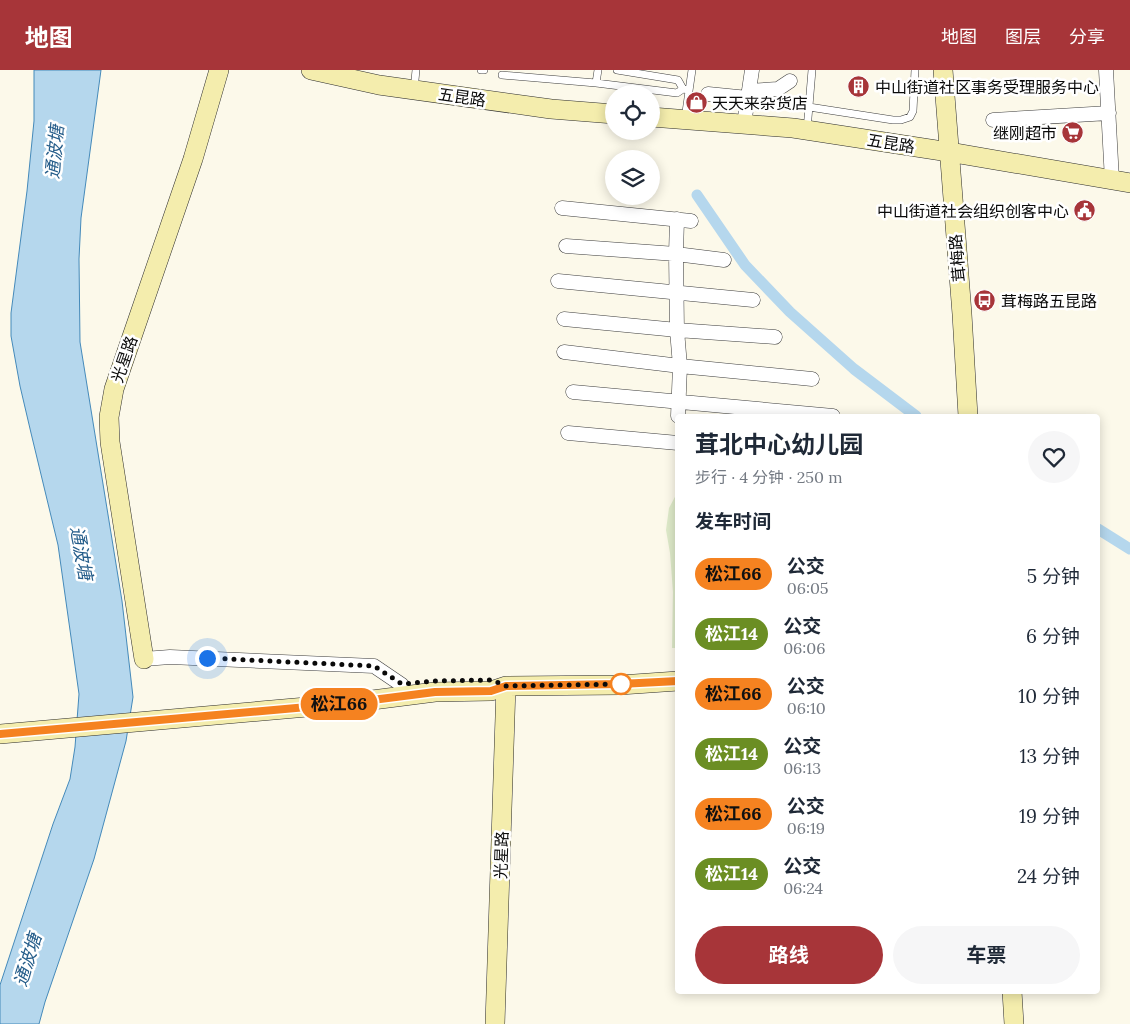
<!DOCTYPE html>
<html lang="zh">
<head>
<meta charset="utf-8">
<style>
	body { margin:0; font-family:Lora,"Noto Sans SC",serif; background:#f6f6f7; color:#1f2937; height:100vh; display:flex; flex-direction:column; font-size:19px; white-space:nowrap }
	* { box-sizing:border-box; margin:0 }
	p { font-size:16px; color:#747a83 }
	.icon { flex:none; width:28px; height:28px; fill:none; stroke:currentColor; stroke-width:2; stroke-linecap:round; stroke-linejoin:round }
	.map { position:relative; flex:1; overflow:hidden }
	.panel { position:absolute; left:675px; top:344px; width:425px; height:580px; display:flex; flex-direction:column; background:#fff; border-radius:5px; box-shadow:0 2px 12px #0003 }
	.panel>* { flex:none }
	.badge { padding:0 10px; border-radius:16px; font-size:18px; line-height:32px }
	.buttons { position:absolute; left:605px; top:15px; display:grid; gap:10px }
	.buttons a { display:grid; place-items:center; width:55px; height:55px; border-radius:50%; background:#fff; box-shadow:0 2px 12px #0003; font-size:25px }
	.you { position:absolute; width:25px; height:25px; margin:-12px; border:4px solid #fff; border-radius:50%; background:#1a73e8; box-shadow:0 0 0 8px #1a73e833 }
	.map>.badge { position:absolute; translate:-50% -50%; box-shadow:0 0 0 2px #fff }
	h2 { padding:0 20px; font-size:19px; line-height:45px }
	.round { display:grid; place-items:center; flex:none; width:52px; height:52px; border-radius:26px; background:#f6f6f7 }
	.summary { display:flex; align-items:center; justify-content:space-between; height:85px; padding:0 20px }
	h1 { font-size:24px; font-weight:700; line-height:38px }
	.primary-button { display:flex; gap:10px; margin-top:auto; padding:10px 20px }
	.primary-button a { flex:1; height:58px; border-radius:30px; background:#a73539; color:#fff; font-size:20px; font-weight:700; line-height:58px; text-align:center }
	.primary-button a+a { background:#f6f6f7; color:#1f2937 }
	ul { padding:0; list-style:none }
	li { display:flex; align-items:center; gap:15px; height:60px; padding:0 20px }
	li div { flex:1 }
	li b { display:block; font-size:19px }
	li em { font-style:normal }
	li .badge { min-width:55px; font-weight:700; text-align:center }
	header { display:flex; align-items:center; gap:30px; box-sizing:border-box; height:70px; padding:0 25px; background:#a73539; color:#fff }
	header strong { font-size:24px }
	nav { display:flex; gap:28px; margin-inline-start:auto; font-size:18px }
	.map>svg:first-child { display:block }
	.pitch { fill:#deeac9 }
	.water { fill:#b5d7ed; stroke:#458aba }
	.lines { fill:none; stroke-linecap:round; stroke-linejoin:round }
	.canal { stroke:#b5d7ed; stroke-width:11 }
	.lane-casing { stroke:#3d3d3d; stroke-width:8 }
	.street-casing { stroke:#3d3d3d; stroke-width:15 }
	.secondary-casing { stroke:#2c2c2c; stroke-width:20 }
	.lane { stroke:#fff; stroke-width:7 }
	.street { stroke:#fff; stroke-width:14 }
	.secondary { stroke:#f4edad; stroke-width:19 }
	.line-casing { stroke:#fff; stroke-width:11 }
	.line { stroke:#f58220; stroke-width:8 }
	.walk { stroke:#0a0a0a; stroke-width:5; stroke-dasharray:0 9 }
	.stop-dot { fill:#fff; stroke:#f58220; stroke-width:2.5 }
	.labels { text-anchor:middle; stroke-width:5; stroke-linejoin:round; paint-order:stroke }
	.poi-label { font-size:16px; fill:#0a0a0a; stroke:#fff; text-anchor:start }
	.street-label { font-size:16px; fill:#0a0a0a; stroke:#fff }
	.water-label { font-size:18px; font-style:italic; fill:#255d8a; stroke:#fff }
</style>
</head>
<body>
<header>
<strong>地图</strong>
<nav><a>地图</a><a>图层</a><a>分享</a></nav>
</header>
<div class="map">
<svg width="1130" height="954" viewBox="0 0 1130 954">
	<rect width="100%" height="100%" fill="#fcf9ea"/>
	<path class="pitch" d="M677,423L678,578H672L673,522L670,483L666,460L669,438Z"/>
	<path class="water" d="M34,0H101L81,148L79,189L80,272L122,531L133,627L126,671L94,789L45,932L39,954H0V915L53,754L70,709L75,677L79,624L58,475L31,363L20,316L11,266V243L27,121L34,51Z"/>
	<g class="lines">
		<path class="canal" d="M697,125L745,195L790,242L854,299L916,346
			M1098,459L1130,479"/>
		<defs>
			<path id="lane" d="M481,0H484
				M617,0L678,10L683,19
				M502,5L596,13L677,23L683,19L689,20
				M596,13L598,0
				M414,20L416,0
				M809,37L893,50H901L910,47L913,41L915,0
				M685,49L692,0
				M807,60L812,0"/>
			<path id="street" d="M1106,0L1112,110
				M749,21L778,19L790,11
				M708,24L748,28
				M993,50L1109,43
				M744,54L752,0
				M562,138L691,151
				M677,149L676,184L677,260L680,296L678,346
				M566,176L676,184L724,190
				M558,211L753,230
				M564,249L677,260L775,267
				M564,282L680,296L812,309
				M573,322L833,346
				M568,363L678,373
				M144,589L170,587L374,596L402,615"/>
			<path id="secondary" d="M311,0L379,15L551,39L614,44
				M943,0L962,244L968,346
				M651,47L793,58L949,82L1130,113
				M144,589L110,372L109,347L114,319L193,89L219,0
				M0,664L341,634L435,622L491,621L506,616L620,615L678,611
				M1012,921L1014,954
				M495,954L506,616"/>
		</defs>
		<use href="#lane" class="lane-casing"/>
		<use href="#street" class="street-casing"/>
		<use href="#secondary" class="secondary-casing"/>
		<use href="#lane" class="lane"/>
		<use href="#street" class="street"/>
		<use href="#secondary" class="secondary"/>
	</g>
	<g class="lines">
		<defs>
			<path id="line" d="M0,664L341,634L435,622L491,621L506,616L620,614L678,611"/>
		</defs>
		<use href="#line" class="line-casing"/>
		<use href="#line" class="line"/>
		<path class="walk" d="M207,588L374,596L402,614L434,611L492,610L506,616L621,614"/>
	</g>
	<defs>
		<symbol id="building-disc" viewBox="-11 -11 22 22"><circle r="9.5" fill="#a73539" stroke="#fff"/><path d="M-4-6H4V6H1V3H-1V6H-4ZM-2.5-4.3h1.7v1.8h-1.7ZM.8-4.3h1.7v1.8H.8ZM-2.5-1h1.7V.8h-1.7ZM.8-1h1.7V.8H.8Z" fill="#fff"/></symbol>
		<symbol id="shop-disc" viewBox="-11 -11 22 22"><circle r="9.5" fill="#a73539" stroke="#fff"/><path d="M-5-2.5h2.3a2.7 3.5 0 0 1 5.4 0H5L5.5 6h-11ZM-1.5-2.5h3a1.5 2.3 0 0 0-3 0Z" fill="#fff"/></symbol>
		<symbol id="supermarket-disc" viewBox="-11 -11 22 22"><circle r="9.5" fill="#a73539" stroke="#fff"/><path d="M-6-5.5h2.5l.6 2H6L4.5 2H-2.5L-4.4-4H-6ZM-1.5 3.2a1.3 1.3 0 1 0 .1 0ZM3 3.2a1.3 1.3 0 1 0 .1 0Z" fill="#fff"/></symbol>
		<symbol id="civic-disc" viewBox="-11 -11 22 22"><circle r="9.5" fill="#a73539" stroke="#fff"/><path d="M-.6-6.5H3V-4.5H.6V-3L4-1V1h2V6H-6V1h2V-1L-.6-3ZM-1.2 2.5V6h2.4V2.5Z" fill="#fff"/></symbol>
		<symbol id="bus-disc" viewBox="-11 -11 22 22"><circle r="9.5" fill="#a73539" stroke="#fff"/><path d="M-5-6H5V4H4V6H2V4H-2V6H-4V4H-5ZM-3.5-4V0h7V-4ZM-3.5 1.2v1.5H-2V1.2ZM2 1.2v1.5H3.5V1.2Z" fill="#fff"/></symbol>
	</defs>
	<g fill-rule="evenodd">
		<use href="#building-disc" x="846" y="4" width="25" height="25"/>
		<use href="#shop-disc" x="684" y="20" width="25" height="25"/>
		<use href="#supermarket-disc" x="1060" y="50" width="25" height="25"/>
		<use href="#civic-disc" x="1072" y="128" width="25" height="25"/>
		<use href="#bus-disc" x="972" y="218" width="25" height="25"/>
	</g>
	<circle class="stop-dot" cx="621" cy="614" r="10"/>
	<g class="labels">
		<g class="poi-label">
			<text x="875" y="23">中山街道社区事务受理服务中心</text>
			<text x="712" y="39">天天来杂货店</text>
			<text x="1057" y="69" text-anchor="end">继刚超市</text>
			<text x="1069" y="147" text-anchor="end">中山街道社会组织创客中心</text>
			<text x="1001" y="237">茸梅路五昆路</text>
		</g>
		<g class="street-label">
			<text transform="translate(462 27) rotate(8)" y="6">五昆路</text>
			<text transform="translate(891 73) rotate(9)" y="6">五昆路</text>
			<text transform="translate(957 188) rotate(-95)" y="6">茸梅路</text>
			<text transform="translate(124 289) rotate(-71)" y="6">光星路</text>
			<text transform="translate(501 785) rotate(-88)" y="6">光星路</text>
		</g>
		<g class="water-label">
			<text transform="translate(55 82) rotate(-85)" y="6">通波塘</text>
			<text transform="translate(81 483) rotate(80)" y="6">通波塘</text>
			<text transform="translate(28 890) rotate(-73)" y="6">通波塘</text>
		</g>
	</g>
</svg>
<div class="buttons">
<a><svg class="icon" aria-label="locate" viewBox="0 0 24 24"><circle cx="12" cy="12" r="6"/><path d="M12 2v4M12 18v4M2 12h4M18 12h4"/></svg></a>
<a><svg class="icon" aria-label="layers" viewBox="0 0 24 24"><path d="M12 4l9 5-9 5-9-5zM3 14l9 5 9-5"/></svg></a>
</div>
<div class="you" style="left:207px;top:588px"></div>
<b class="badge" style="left:339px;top:634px;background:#f58220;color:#111">松江66</b>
<section class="panel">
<div class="summary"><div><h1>茸北中心幼儿园</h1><p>步行 · 4 分钟 · 250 m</p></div><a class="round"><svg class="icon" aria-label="heart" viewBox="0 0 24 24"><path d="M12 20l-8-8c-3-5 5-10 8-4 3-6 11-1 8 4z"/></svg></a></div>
<h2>发车时间</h2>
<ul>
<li><span class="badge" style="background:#f58220;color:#111">松江66</span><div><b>公交</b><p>06:05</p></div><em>5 分钟</em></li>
<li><span class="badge" style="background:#6b8e23;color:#fff">松江14</span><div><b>公交</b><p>06:06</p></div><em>6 分钟</em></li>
<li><span class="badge" style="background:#f58220;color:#111">松江66</span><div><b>公交</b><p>06:10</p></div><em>10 分钟</em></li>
<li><span class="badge" style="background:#6b8e23;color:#fff">松江14</span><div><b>公交</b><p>06:13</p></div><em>13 分钟</em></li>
<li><span class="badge" style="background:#f58220;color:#111">松江66</span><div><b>公交</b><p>06:19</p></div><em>19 分钟</em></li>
<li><span class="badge" style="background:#6b8e23;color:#fff">松江14</span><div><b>公交</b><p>06:24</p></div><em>24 分钟</em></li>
</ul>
<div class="primary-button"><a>路线</a><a>车票</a></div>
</section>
</div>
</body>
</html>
